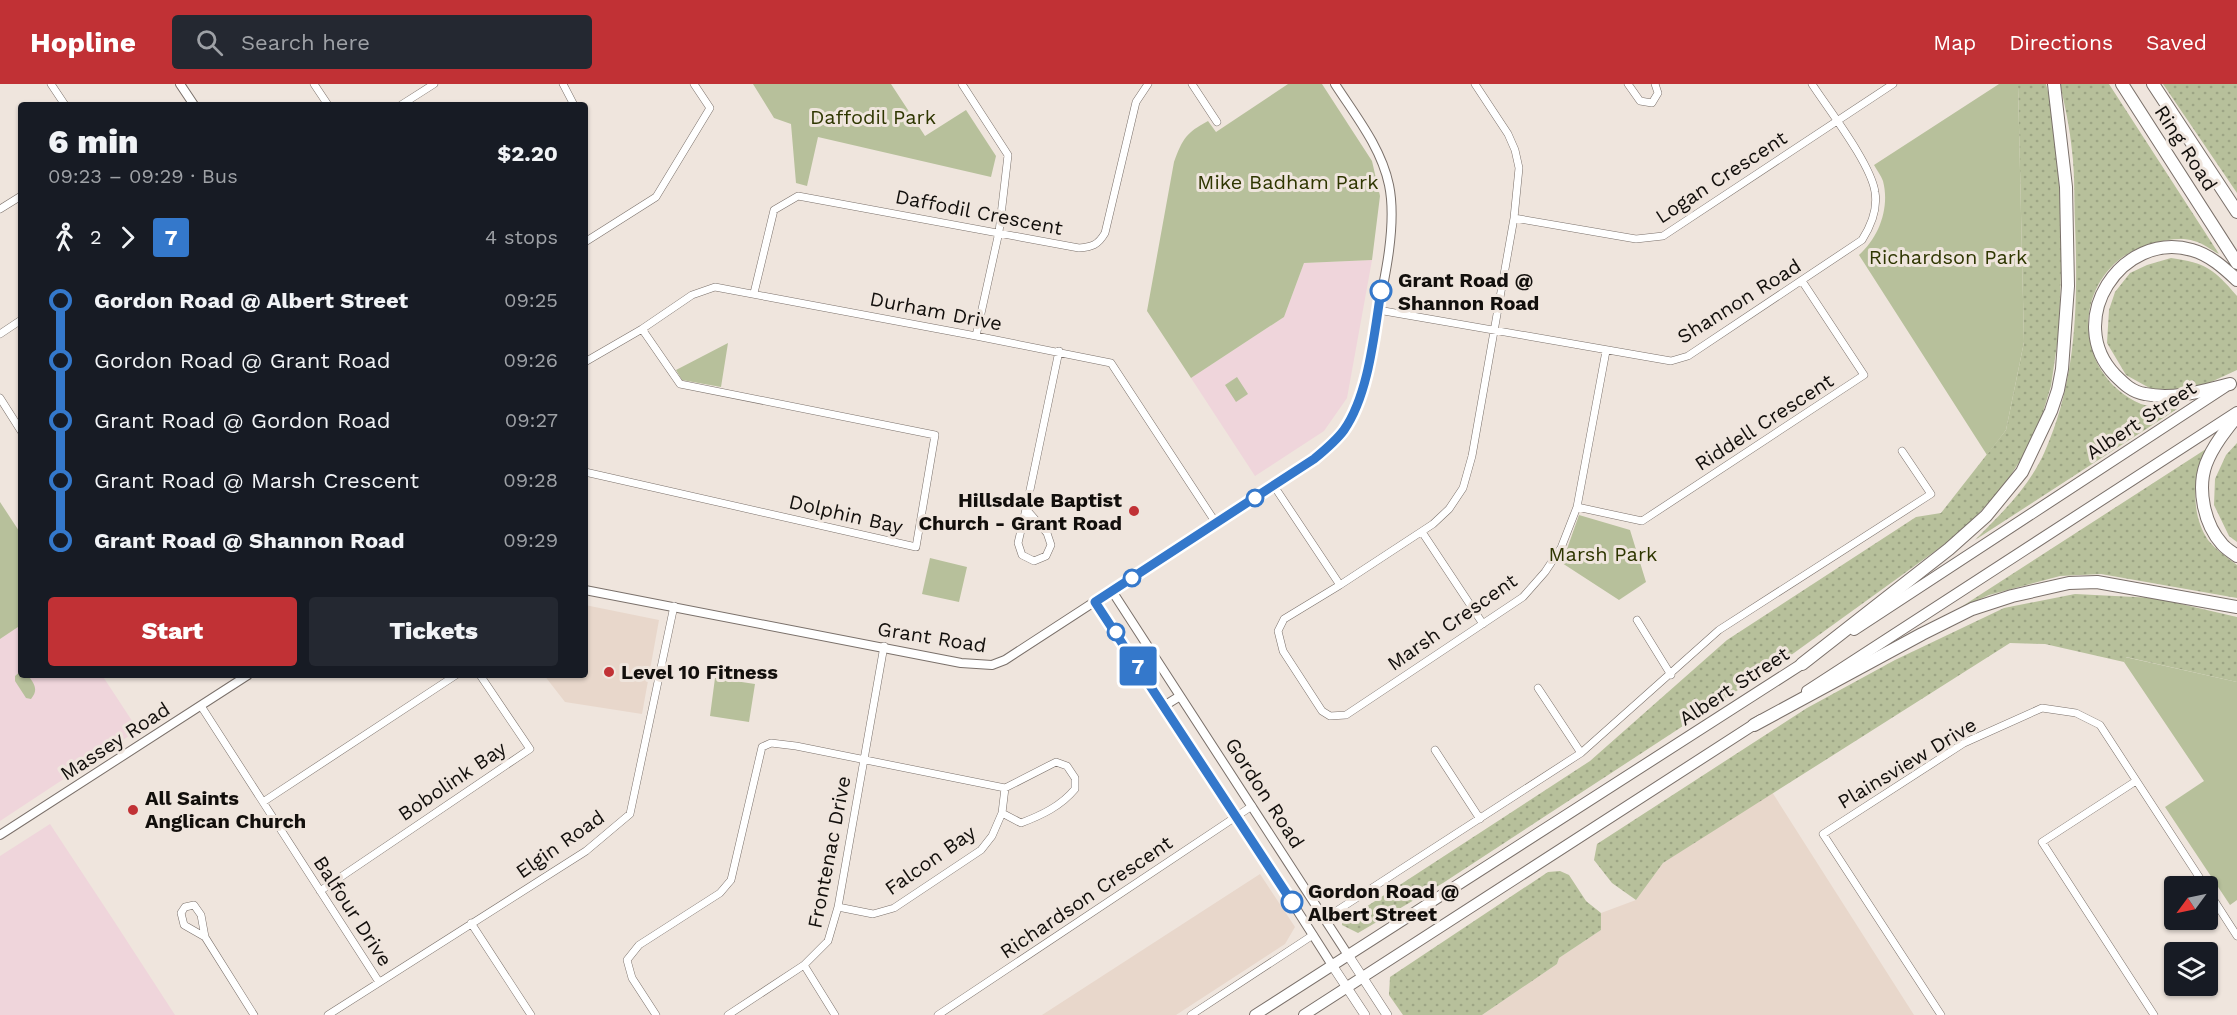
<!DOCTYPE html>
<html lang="en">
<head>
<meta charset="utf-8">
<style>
	body { margin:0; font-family:"Work Sans",sans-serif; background:#242831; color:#f1f3f6; height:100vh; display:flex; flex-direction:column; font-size:22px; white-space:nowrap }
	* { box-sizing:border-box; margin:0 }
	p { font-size:20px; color:#9ea1a6 }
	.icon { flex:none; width:33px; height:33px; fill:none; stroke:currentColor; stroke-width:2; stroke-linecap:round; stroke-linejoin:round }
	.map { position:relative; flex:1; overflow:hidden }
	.sheet { position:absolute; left:18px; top:18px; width:570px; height:576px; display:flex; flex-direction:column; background:#171b24; border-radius:6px; box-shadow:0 2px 4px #0004 }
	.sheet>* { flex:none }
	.badge { padding:0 12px; border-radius:4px; font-size:21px; line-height:39px }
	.needle { width:39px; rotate:237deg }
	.fabs { position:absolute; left:2164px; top:792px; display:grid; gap:12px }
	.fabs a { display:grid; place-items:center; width:54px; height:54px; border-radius:6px; background:#171b24; box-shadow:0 2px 4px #0004; font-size:30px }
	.map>.badge { position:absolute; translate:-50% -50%; box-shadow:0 0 0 3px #fff }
	.legs { display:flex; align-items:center; gap:9px; height:66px; padding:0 30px; font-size:20px }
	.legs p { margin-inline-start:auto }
	.headline { display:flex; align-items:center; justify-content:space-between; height:102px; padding:0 30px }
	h1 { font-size:33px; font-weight:800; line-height:45px }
	.button { display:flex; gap:12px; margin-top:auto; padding:12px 30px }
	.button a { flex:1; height:69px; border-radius:6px; background:#c13135; color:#fff; font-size:24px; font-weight:800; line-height:69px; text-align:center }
	.button a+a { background:#242831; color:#f1f3f6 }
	ul { padding:0 30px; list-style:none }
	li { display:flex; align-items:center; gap:21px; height:60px; font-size:22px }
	li i { display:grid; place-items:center; width:9px; height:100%; margin:0 8px; background:currentColor }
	li i::after { content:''; width:15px; height:15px; margin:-8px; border:4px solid; border-radius:50%; background:#171b24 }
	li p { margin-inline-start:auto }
	li:first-child i { background:linear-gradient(#0000 50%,currentColor 0) }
	li:last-child i { background:linear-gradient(currentColor 50%,#0000 0) }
	header { display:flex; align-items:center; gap:36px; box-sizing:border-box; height:84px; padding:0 30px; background:#c13135; color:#fff }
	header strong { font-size:28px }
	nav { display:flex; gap:33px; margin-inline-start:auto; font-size:21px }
	.search { width:420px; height:54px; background:#242831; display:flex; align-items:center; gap:15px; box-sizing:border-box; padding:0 21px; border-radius:6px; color:#9ea1a6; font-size:22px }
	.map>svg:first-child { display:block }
	.built { fill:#e8d7cb }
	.education { fill:#efd5db }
	.grass { fill:url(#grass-dots) }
	.park { fill:#b7c09b }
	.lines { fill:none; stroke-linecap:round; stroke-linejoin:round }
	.minor-casing { stroke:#7a706a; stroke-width:8 }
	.tertiary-casing { stroke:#7a706a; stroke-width:10 }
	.secondary-casing { stroke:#7a706a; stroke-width:10 }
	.primary-casing { stroke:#7a706a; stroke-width:12 }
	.motorway-casing { stroke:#7a706a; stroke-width:14 }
	.minor { stroke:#fff; stroke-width:7 }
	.tertiary { stroke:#fff; stroke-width:8 }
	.secondary { stroke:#fff; stroke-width:9 }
	.primary { stroke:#fff; stroke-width:10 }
	.motorway { stroke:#fff; stroke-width:12 }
	.line-1-casing { stroke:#fff; stroke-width:14 }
	.line-1 { stroke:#3478cb; stroke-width:9 }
	.stop-1-dot { fill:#fff; stroke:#3478cb; stroke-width:3 }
	.poi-dot { fill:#c13135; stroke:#efe5dd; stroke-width:2 }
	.labels { text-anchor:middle; stroke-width:6; stroke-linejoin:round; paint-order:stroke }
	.park-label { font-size:20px; fill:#2e3600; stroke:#efe5dd }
	.street-label { font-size:20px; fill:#120f0c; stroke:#efe5dd }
	.stop-label { font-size:20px; font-weight:bold; fill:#120f0c; stroke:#efe5dd; text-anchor:start }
	.poi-label { font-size:20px; font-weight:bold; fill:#120f0c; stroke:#efe5dd; text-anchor:start }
</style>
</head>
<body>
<header>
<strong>Hopline</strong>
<div class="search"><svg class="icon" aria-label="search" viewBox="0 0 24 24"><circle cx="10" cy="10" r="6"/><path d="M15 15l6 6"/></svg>Search here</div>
<nav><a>Map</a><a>Directions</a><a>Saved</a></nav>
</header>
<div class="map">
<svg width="2237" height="931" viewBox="0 0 2237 931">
	<defs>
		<pattern id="grass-dots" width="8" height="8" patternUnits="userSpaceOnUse" patternTransform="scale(1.5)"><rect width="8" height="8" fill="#b7c09b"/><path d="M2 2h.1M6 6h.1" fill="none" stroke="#9ca484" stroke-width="1.8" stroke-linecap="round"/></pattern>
	</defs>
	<rect width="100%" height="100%" fill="#efe5dd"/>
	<path class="built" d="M585,521L659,536L642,630L565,618L544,591H585Z
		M1772,708L1914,931H1482L1557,880L1559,874L1601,846V829L1636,816L1663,779Z
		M1260,790L1295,843L1285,860L1176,931H1042Z"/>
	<path class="education" d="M1372,176L1347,314L1324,347L1255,392L1191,294L1284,233L1304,179Z
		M21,541V591H102L138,646L0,737V555Z
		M50,740L114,837L175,931H0V772Z"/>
	<path class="grass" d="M2018,0H2046L2049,11L2058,79L2062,158L2059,247L2051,302L2036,351L2006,399L1963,447L1787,574L1443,799L1358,849L1342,841L1343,832L1349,834L1590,677L1727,556L1916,433L1941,429L2006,346L2024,258Z
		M2060,0H2109L2219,170C2211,166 2203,159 2194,157C2181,153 2167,156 2154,159C2072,179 2066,287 2141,320C2153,324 2165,325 2177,325L1975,456C2001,430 2030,402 2045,367C2077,295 2078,218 2075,140C2074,116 2075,91 2072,67C2070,45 2065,22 2060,0Z
		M2163,0H2237V109Z
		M2171,174C2206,179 2214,185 2237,212V286L2211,298L2186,307H2155L2126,291L2107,259L2109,226L2115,208L2130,189L2147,181Z
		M2237,359V458L2229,452L2214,421L2215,395L2226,371Z
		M2206,365C2193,393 2190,429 2208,456C2216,466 2227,473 2237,481V514L2101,490L2060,492L1989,511L1958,525Z
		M2075,510L2155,514L2237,533V598L2126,573L2124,578L2045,560L2010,559L1663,779L1636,816L1612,799L1594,776L1597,760L1807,624L1895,576L2004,524Z
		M1560,787L1569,791L1586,817L1601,829V846L1559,874L1557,880L1482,931H1403L1389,911L1390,893L1548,788Z"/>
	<path class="park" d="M753,0H891L925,52L966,26L996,72L991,93L818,53L807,102L796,99L791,40L774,34Z
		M1288,0H1322L1372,77L1380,112L1372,176L1304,179L1284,233L1191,294L1147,227L1174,78C1183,54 1186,49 1208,37L1216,48Z
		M1999,0H2018L2024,258L2006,346L1987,371L1859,171C1879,153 1890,124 1883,97C1881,92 1877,86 1874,81Z
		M728,259L721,303L682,296L676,286Z
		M1237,293L1248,310L1236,318L1225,301Z
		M0,418L21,450V541L0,555Z
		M1579,431L1630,446L1646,498L1619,516L1562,479Z
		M930,474L967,483L959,518L922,510Z
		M2125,573L2237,598V816L2230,821L2165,723L2204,697L2124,578Z
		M21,587V591H28C34,600 39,605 31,615L26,614L15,597V592Z
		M715,594L755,600L749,638L710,632Z"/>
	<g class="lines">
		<defs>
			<path id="minor" d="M51,0L65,21
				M314,0L328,21
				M563,0L574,21
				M962,0L1008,71L999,148L976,252
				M1192,0L1217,38
				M1475,0L1508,50L1515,66L1519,84L1514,134L1472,372L1463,404L1449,425L1433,440L1340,501L1284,535L1278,547L1283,567L1322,627L1330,632L1346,631L1523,513L1545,488L1561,464L1577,423L1606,267
				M1628,0L1640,17L1652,19L1658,9L1655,0
				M401,21L434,0
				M0,125L21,112
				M1514,134L1636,155L1663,152L1893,0
				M585,158L656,113L710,24L694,0
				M754,209L774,126L798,112L1079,164C1092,163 1098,161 1105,149L1136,18L1148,0
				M1378,226L1671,277L1688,272L1862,156C1871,142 1878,126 1875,108C1871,80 1829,26 1812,0
				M0,250L21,236
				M585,278L642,245L692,211L715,203L976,252L1111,279L1216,439
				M0,314L21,347
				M585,388L916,463L935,351L680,300L642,245
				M1274,402L1340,501
				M1577,423L1642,437L1864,291L1802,197
				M1026,425L1059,267
				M1026,425L1047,449L1051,461L1046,472L1034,477L1022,471L1018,459Z
				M1422,448L1483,540
				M1637,536L1671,591
				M1538,604L1581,669
				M201,622L379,898
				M1435,666L1480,735
				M2136,697L2042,758L2154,931
				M263,718L456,591
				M1002,729L1021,739C1042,731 1061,722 1075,705V694L1067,682L1056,678L1005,704
				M320,807L530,665L480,591
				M2208,807L2237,852
				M1324,835L1581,669L1719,546L1931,410L1902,367
				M471,839L531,931
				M205,853L184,841L181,829L185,823L194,821L201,831L205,853L254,931
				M804,881L835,931
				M328,931L586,767L630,730L674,522
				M656,931L632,894L627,876L639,861L720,809L731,796L762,663L771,659L796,662L1005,704L1002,729L992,752L981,766L894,824L873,830L838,823
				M728,931L804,881L828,857L838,823L884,562
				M938,931L1252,722
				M1191,931L1313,851
				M1941,931L1823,750L1964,659L2042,624L2076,629L2100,641L2205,802"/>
			<path id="tertiary" d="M180,0L194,21
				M585,506L961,579L992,581L1005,576L1314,375C1331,361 1346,346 1355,326C1365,302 1369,276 1373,250C1382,207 1398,144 1389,101C1381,63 1355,31 1335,0
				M1112,507L1348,871
				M1095,518L1237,732L1332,881
				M1164,622L1180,612
				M0,751L248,591"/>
			<path id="secondary" d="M1348,871L1387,931
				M1332,881L1365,931"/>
			<path id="primary" d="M1854,546L2225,303
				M1807,607L2237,328
				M1255,931L1808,576
				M1304,931L1761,636"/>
			<path id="motorway" d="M2122,0L2237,179
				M2153,0L2237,128
				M2230,300C2202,307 2174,316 2145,310C2132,308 2124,300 2115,291C2063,237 2121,146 2192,166C2210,171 2224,184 2237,196
				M2237,332C2225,347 2213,362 2206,380C2197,405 2204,440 2222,460C2226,465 2232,468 2237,472
				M1802,580L1949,465L1986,432L2022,388L2051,327L2058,306L2062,285L2068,202L2066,103L2054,0
				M1754,641L1922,550L1972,525L2012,512L2069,499L2097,498L2237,523"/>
		</defs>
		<use href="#minor" class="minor-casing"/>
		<use href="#tertiary" class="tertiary-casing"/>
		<use href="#secondary" class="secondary-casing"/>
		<use href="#primary" class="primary-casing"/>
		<use href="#motorway" class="motorway-casing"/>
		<use href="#minor" class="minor"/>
		<use href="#tertiary" class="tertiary"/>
		<use href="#secondary" class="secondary"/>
		<use href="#primary" class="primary"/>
		<use href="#motorway" class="motorway"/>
	</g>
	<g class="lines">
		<defs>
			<path id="line-1" d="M1292,818L1095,518L1314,375C1325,366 1336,357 1344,346C1369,310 1374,250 1381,207"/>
		</defs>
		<use href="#line-1" class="line-1-casing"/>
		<use href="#line-1" class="line-1"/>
	</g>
	<g class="stop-1-dot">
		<circle cx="1381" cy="207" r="10"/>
		<circle cx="1255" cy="414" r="8"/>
		<circle cx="1132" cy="494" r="8"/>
		<circle cx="1116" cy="548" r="8"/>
		<circle cx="1292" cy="818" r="10"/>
	</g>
	<g class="poi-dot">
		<circle cx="1134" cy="427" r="6"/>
		<circle cx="609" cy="588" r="6"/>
		<circle cx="133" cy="726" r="6"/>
	</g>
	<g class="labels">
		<g class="park-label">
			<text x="873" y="40">Daffodil Park</text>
			<text x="1288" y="105">Mike Badham Park</text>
			<text x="1948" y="180">Richardson Park</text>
			<text x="1603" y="477">Marsh Park</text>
		</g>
		<g class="street-label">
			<text transform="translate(2186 64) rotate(57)" y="7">Ring Road</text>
			<text transform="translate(1721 93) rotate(-33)" y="7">Logan Crescent</text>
			<text transform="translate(979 128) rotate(11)" y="7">Daffodil Crescent</text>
			<text transform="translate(1739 217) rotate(-32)" y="7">Shannon Road</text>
			<text transform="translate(936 227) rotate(11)" y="7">Durham Drive</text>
			<text transform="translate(2141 336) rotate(-33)" y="7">Albert Street</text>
			<text transform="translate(1764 338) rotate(-33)" y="7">Riddell Crescent</text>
			<text transform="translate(846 430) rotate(13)" y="7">Dolphin Bay</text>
			<text transform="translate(1452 538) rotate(-35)" y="7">Marsh Crescent</text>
			<text transform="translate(932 553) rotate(9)" y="7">Grant Road</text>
			<text transform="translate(1734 602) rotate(-33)" y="7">Albert Street</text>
			<text transform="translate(115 657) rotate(-33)" y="7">Massey Road</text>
			<text transform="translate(1907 679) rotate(-31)" y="7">Plainsview Drive</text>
			<text transform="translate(452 697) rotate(-34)" y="7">Bobolink Bay</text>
			<text transform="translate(1265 709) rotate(57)" y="7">Gordon Road</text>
			<text transform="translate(560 760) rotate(-35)" y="7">Elgin Road</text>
			<text transform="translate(829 768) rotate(-79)" y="7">Frontenac Drive</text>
			<text transform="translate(930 776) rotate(-35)" y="7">Falcon Bay</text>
			<text transform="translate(1086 813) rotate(-34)" y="7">Richardson Crescent</text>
			<text transform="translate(353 827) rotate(57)" y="7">Balfour Drive</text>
		</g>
		<g class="stop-label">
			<text x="1398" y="203">Grant Road @<tspan x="1398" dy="23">Shannon Road</tspan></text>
			<text x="1308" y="814">Gordon Road @<tspan x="1308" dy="23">Albert Street</tspan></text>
		</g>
		<g class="poi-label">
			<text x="1122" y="423" text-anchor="end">Hillsdale Baptist<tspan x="1122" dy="23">Church - Grant Road</tspan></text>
			<text x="621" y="595">Level 10 Fitness</text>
			<text x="145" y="721">All Saints<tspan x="145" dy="23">Anglican Church</tspan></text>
		</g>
	</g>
</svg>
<div class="fabs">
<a><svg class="needle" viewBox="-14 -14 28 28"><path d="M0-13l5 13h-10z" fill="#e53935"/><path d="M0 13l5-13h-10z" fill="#9ea1a6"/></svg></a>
<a><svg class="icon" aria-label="layers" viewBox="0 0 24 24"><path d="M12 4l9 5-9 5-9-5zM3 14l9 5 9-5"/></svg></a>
</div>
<b class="badge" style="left:1138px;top:582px;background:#3478cb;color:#fff">7</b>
<section class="sheet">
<div class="headline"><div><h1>6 min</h1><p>09:23 – 09:29 · Bus</p></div><b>$2.20</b></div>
<div class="legs"><svg class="icon" aria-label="walk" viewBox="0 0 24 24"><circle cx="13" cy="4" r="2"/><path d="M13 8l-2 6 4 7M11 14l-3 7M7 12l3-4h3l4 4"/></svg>2<svg class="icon" aria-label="forward" viewBox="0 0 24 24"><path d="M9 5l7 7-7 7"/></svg><b class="badge" style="background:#3478cb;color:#fff">7</b><p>4 stops</p></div>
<ul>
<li><i style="color:#3478cb"></i><b>Gordon Road @ Albert Street</b><p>09:25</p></li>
<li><i style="color:#3478cb"></i><span>Gordon Road @ Grant Road</span><p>09:26</p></li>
<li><i style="color:#3478cb"></i><span>Grant Road @ Gordon Road</span><p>09:27</p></li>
<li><i style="color:#3478cb"></i><span>Grant Road @ Marsh Crescent</span><p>09:28</p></li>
<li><i style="color:#3478cb"></i><b>Grant Road @ Shannon Road</b><p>09:29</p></li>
</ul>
<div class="button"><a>Start</a><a>Tickets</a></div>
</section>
</div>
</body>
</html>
